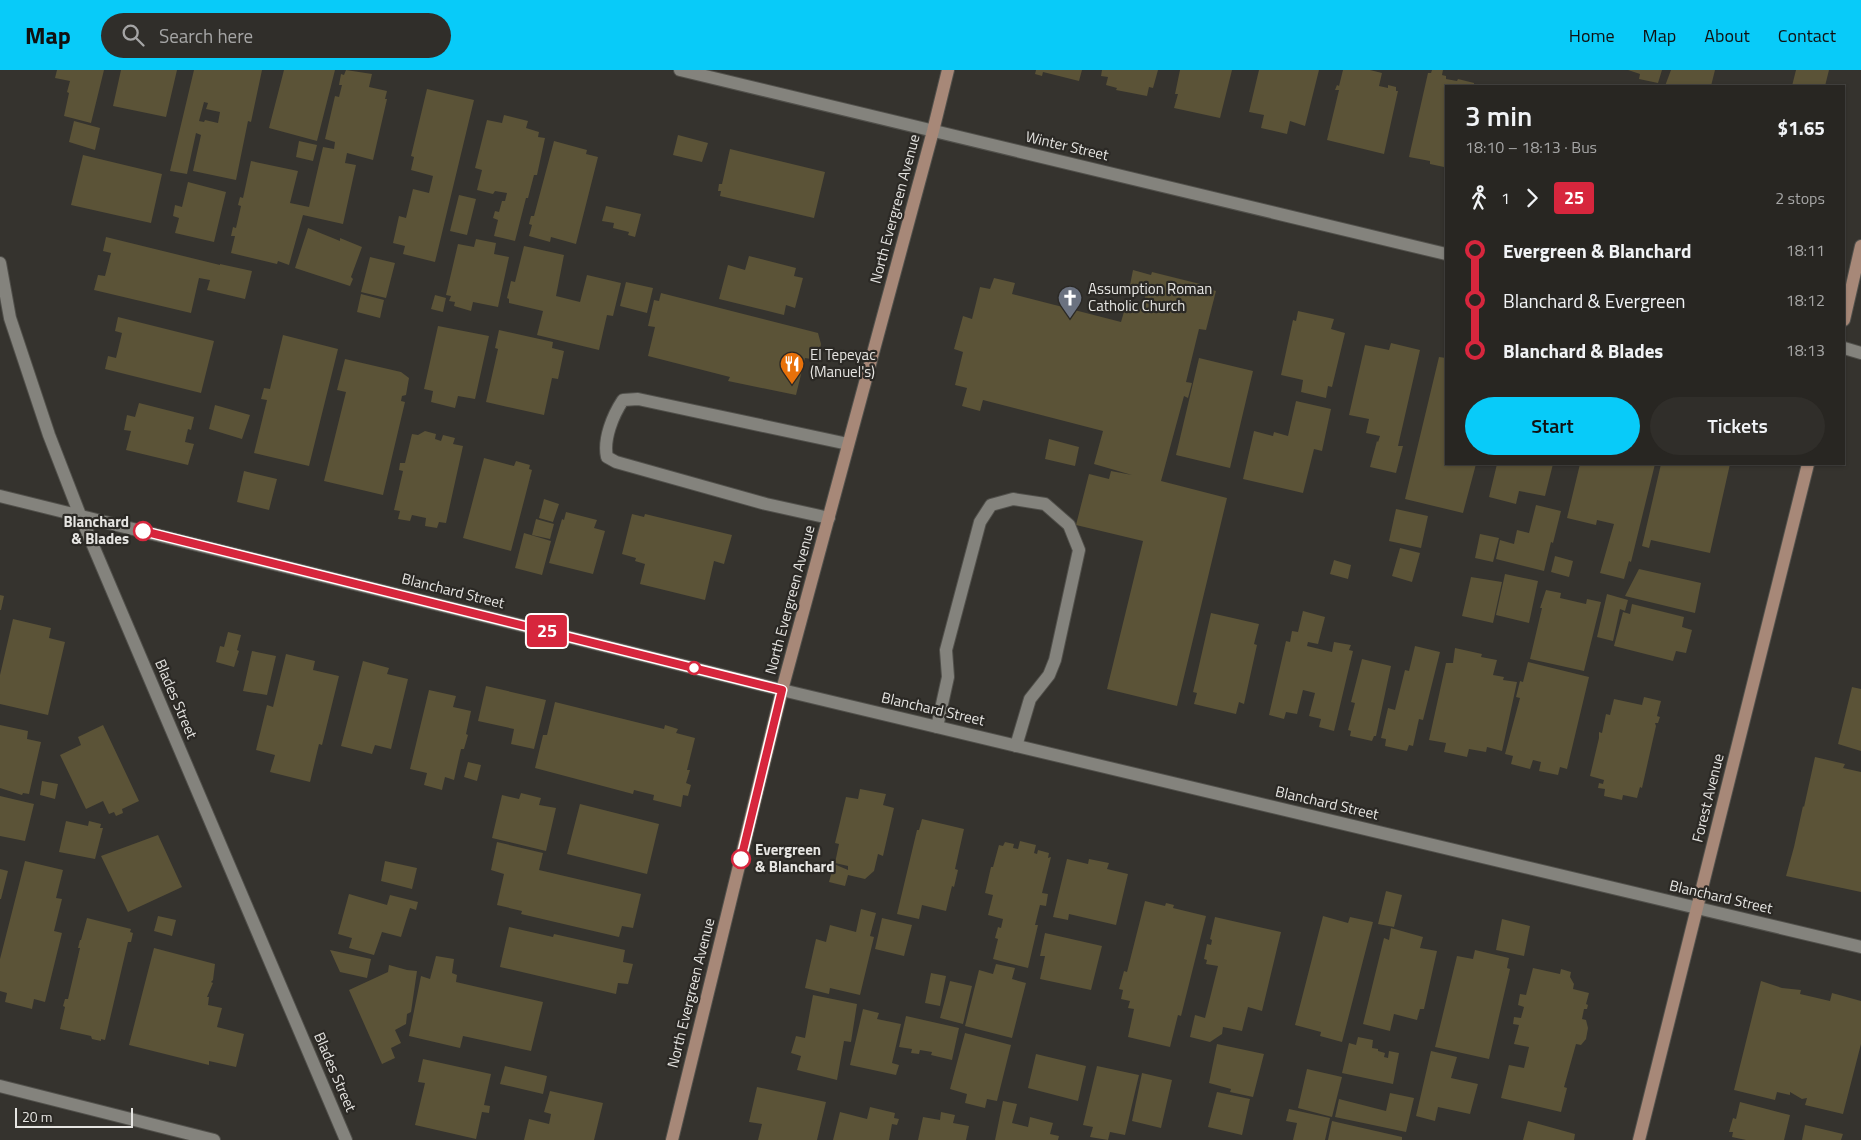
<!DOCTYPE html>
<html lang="en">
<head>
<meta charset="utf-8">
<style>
	body { margin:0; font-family:"Titillium Web",sans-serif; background:#302e2a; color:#f1f3f6; height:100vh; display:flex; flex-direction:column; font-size:19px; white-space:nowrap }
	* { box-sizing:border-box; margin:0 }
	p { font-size:16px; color:#a5a5a5 }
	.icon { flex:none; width:28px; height:28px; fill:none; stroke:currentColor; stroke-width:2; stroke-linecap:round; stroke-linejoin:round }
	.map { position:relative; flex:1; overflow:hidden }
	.drawer { position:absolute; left:1445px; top:15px; width:400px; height:380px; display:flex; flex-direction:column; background:#282622; border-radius:0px; box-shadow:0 1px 4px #0004,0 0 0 1px #444340 }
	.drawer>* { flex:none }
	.badge { padding:0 10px; border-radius:4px; font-size:18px; line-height:32px }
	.scale { position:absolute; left:15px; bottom:12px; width:118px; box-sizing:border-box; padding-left:5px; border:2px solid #e6e5e2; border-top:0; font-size:14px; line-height:18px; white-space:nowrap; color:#e6e5e2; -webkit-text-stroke:4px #2b2925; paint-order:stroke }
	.map>.badge { position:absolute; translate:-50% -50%; box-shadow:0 0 0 2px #fff }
	.legs { display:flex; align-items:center; gap:8px; height:55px; padding:0 20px; font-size:16px }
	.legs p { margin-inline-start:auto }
	.head { display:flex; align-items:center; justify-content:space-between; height:85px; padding:0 20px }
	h1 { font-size:28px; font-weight:600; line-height:38px }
	.cta { display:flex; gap:10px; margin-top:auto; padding:10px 20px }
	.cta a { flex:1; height:58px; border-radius:30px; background:#08cbf9; color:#111; font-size:20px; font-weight:600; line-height:58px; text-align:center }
	.cta a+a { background:#302e2a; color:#f1f3f6 }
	ul { padding:0 20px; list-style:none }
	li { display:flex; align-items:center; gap:18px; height:50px; font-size:19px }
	li i { display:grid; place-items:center; width:8px; height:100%; margin:0 6px; background:currentColor }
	li i::after { content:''; width:12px; height:12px; margin:-6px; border:4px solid; border-radius:50%; background:#282622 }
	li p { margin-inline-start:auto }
	li:first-child i { background:linear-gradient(#0000 50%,currentColor 0) }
	li:last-child i { background:linear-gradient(currentColor 50%,#0000 0) }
	header { display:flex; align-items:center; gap:30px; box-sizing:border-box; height:70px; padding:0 25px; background:#08cbf9; color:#111 }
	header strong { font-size:24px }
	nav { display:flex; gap:28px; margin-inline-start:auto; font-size:18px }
	.search { width:350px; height:45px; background:#302e2a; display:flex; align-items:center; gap:12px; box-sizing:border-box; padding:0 18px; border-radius:28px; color:#a5a5a5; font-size:19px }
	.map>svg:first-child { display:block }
	.building { fill:#5b5337; fill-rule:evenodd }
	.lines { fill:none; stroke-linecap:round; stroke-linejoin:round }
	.lane-casing { stroke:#51504b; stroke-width:14 }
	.street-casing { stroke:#51504b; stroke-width:14 }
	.secondary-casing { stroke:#51504b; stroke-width:14 }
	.lane { stroke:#84837d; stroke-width:12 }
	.street { stroke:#84837d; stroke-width:12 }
	.secondary { stroke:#a78878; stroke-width:12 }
	.line-1-casing { stroke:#fff; stroke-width:11 }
	.line-1 { stroke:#d7263d; stroke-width:8 }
	.stop-1-dot { fill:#fff; stroke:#d7263d; stroke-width:2.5 }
	.labels { text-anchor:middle; stroke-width:4.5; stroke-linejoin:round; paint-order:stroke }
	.street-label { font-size:15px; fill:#e6e5e2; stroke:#2b2925 }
	.poi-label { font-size:15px; fill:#e6e5e2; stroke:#2b2925; text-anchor:start }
	.stop-label { font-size:15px; font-weight:bold; fill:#e6e5e2; stroke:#2b2925; text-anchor:end }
</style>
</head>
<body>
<header>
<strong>Map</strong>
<div class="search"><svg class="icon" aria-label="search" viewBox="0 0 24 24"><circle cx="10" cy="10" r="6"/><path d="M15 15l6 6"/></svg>Search here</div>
<nav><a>Home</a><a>Map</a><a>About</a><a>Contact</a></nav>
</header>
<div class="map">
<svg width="1861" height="1070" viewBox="0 0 1861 1070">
	<rect width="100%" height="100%" fill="#35332e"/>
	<path class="building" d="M57,0H104L91,53L64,46L69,23L67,22L70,11L55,8Z
		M121,0H177L166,47L113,36Z
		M194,0H262L251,52L248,51L236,110L193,101L201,65L196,63L187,104L170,101ZM204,32L208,33L206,39L220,42L218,53L205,50L204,52L199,51Z
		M284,0H335L317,71L269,58Z
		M346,0L372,4L369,17L387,21L385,29H387L373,90L347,83L345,93L356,95L343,154L303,145L289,195L278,191L277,194L231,183L235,166H231L233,157L236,158L241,136L238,135L240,127L243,128L251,91L298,101L290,133L309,137L323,77L334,79L335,72L325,69L335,26L339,27L342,15H339L341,4L344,5Z
		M1036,0H1082L1079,11L1043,2L1042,6L1035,4Z
		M1102,0H1158L1153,18L1149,17L1147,26L1116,20L1117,18L1106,15L1108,7L1101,6Z
		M1180,0H1232L1220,48L1174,38L1178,24H1175Z
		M1259,0H1319L1305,56L1290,51L1287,64L1261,58L1264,45L1249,42Z
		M1343,0H1370L1382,3L1379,16L1388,18V15L1396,17V21H1398L1384,84L1327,70L1339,20H1335L1337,15L1339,16Z
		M1432,0H1443L1442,5L1446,6V9L1457,11L1458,9L1474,13V16H1446V95L1444,97L1430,94V91L1409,87L1428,3H1431Z
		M1628,0H1662L1658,13L1639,9L1640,4Z
		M1671,0H1715L1711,16H1665Z
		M1796,0H1829L1825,16H1792Z
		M427,19L474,30L435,192L403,184L405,176L393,173L399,146L406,148L413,119L429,123L433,106L411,100L414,87L411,86Z
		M504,45L528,51L526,58L539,62L538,67L545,68L537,105H534L528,128H526L515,171L494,166L498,150L493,148L495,141L499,142L502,131H505L507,123L495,121L493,124L477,120L482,100L475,98L487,50L502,53Z
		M74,51L100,58L95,80L69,72Z
		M678,65L708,73L702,92L673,85Z
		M299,71L317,75L313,91L296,87Z
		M554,71L587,80L586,84L598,87L576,174L551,167L550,172L529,166L532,155L529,154L531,146H534Z
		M730,79L825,102L814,148L720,126L721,121H718L719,114H722Z
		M83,85L162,104L151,153L71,135Z
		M188,112L226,122L214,172L175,163L179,148L173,146L175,135L182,137Z
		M459,125L476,129L467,165L450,161Z
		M606,136L641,144L635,167L628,165L629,162L613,158L614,153L602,151Z
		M308,158L340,171V168L362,177L351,207L353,209L350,216L295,198Z
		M106,167L220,195V194L252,201L245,229L207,220L210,210L199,208L191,243L94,220L98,205L105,206L111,183L103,181Z
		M476,169L496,173L494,184L509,187L498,237L473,232L471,241L454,236L455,232L449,231L451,226L446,225L458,174L474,177Z
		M524,176L564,185L556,226L580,232L587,205L621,213L613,246L607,245L599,280L537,265L543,241L509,233V229L507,228L511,211L515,212Z
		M749,186L796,198L794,206L803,208L795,238L786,235L784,245L719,229L728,195L745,200Z
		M370,187L395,193L386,228L361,222Z
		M1133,200L1151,205L1152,202L1200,214L1199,216L1216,221L1206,260L1199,259L1186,312L1192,313L1188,328L1184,326L1161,411L1227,428L1177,636L1107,619L1143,471L1076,455L1089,404L1109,409L1111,401L1132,405L1094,394L1103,361L983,330L980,341L962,336L967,318L955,315L963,282L954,279L963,246L972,249L980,217L990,219L994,208L1015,213L1012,224L1121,252L1126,235L1142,239L1147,220L1130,215Z
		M626,212L653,218L647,243L620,236Z
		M661,223L818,263L821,274L818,290L805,288L796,325L728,311L730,307L648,286L655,257L648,256L654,230L659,231Z
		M361,224L384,230L380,248L357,242Z
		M435,225L446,228L443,242L431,239Z
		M1298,241L1334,249L1331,259L1345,263L1332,317L1328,316L1326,328L1301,322L1303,310L1281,305L1293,250L1296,251Z
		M118,247L214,271L201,323L105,299L108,286L116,288L122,263L115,261Z
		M438,256L489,266L475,329L458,326L455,338L431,332L433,321L424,319Z
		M499,260L553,272L552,278L564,281L558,309L552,308L544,345L486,332L498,279L495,278Z
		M283,265L338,279L309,396L254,383L267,330L261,329L264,318L270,319Z
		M1391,273L1420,280L1398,376H1403L1396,403L1370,397L1377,371L1378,372L1380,366L1366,363L1369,349L1349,345L1365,275L1389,280Z
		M1439,287L1446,288V394H1476L1463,443L1405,429Z
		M1199,288L1253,301L1230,398L1176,385Z
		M345,289L401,302L409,308L406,325L402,326L401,331L405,332L383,425L324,411L346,322L337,320Z
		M1296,331L1331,339L1322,381L1314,379L1303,423L1243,409L1254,361L1273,366L1274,362L1288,366Z
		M139,333L194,347L191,360L188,359L185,372L194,374L188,395L126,380L131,361L124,360L127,345L135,347Z
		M215,335L250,345L242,369L209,359Z
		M425,361L436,364L435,369L441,371L443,365L455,368L453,374L463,376L446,453L439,452L437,458L425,456L426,448L412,445L410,451L398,449L400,441L394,440L403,401L399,400L400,393H405L412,364L418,365Z
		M1049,369L1079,377L1075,396L1045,389Z
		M484,388L514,396L516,391L530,395L529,399L532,400L511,481L463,468Z
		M1497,394H1553L1545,426L1519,421L1516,434L1489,427Z
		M1580,394H1655L1631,492L1629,491L1624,509L1600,503L1614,454L1597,450L1596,455L1567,448Z
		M1661,394H1730L1710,483L1651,470L1649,478L1642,476Z
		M244,401L277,409L269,440L237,432Z
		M544,429L559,434L553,452L539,448Z
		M1536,435L1561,441L1553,473L1551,472L1544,501L1496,489L1500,470L1514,474L1517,460L1529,463Z
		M1396,439L1428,446L1421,478L1389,471Z
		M566,442L597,450L594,458L605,461L593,504L549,493L562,449L564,450Z
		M632,444L644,447L645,444L732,465L724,494L714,491L705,530L640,514L645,494L635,491L636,488L622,484Z
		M536,449L554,454L550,469L532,465Z
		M524,463L551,471L542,505L515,498Z
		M1480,464L1499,468L1493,492L1475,488Z
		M1400,478L1420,483L1412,512L1392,506Z
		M1555,486L1573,491L1569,507L1551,502Z
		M1334,490L1351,495L1348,509L1330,504Z
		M1639,499L1701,513L1695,543L1625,526Z
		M1505,504L1538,511L1529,553L1496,545Z
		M1471,507L1502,512L1493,553L1462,546Z
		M1546,520L1561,523L1560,528L1586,534L1587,529L1601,532L1584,601L1530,589L1542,538H1540Z
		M1607,524L1628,530L1625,541L1620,539L1613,571L1597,567Z
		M0,525L4,526L1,540H0Z
		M1632,534L1684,547L1682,557L1692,560L1686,583L1676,581L1673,591L1614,576L1623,542L1630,544Z
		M1303,541L1325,547L1318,574L1308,572L1307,576L1332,582L1334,572L1351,575L1349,580L1353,581L1334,661L1319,657L1321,649L1309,646L1315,623L1303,620L1297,644L1286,642L1284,649L1269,645L1286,571L1290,572L1292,561L1298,562Z
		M1211,543L1259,554L1254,574L1257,575L1244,634L1239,632L1236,644L1194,634L1197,623L1193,622Z
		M13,549L51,558L49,568L65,572L48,645L0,634V605Z
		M228,562L241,565L237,580L239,581L234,597L216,592L220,576L224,577Z
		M1415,576L1440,582L1423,650L1419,649L1413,676L1409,675L1407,681L1385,676L1386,669L1381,668L1388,638L1395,640L1405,600L1409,601Z
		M1455,578L1482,584L1481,587L1497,590L1493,605L1504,607L1503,610L1517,612L1502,681L1487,677L1486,682L1469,679L1467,687L1444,682L1446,673L1429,670L1446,593H1453Z
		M252,581L276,586L267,625L243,621Z
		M286,584L315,591L313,600L339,606L322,675L319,674L310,712L270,702L275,685L256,680L267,635L273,637Z
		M1362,589L1391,596L1376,666H1374L1372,671L1350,666L1351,661L1348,660L1355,633L1351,632Z
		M363,591L389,598L387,604L408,609L391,679L375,675L372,684L341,676Z
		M1528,592L1589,607L1567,699L1560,697L1558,705L1539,701L1541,692L1533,690L1530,699L1511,694L1513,686L1505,684L1520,628L1516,627L1520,611L1523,612Z
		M486,616L546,630L534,679L511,674L514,659L478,651Z
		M1852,617L1861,619V681L1838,674Z
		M429,620L456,626L453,637L471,641L466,664L468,665L464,679H461L454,710L445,707L442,720L424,715L427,703L410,699Z
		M1644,627L1661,631L1657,646L1660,647L1658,653H1655L1656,656L1642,718L1640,717L1637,728L1623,725L1622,730L1604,726L1605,719L1598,718L1599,713L1603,714L1604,710L1590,706L1599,668V662L1602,663L1606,644L1610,645L1614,629L1642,635Z
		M555,632L664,659L665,655L678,659L676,663L695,668L687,700H690L686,713L691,715L688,726L683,725L681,737L653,730L654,725L634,720L633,724L535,698L543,665H547Z
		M0,655L28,661L27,669L41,672L29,724L23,723L22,725L0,718Z
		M103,655L139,731L122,739L123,743L116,746L114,742L109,744L103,731L86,739L60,685L81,675L78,667Z
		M1815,687L1845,694L1843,698L1861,702V822L1786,806L1794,777L1803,736L1804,737Z
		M468,692L481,695L477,711L464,707Z
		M42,711L58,714L55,729L40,725Z
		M860,719L886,724L883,735L894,738L883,786L878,784L874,801L865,809L848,805L845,816L829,812L834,794L848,800V796L835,793L839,774L835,773L846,727L858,729Z
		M521,723L541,728L539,735L556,738L546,781L492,768L502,725L519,729Z
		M0,726L34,734L25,771L0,766Z
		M580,734L659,754L647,804L567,784Z
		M922,749L964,759L955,799L958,800L954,817L952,816L946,841L922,835L919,849L897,844L917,760H919Z
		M66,751L88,756L89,751L101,754L100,758H103L95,789L59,782Z
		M158,765L182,817L128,842L101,786Z
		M1020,771L1036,775L1034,783L1037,784L1038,780L1049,783L1048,788L1051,787L1042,823L1048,824L1046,836L1040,835L1035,855H1038L1028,898L993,889L998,869L995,868L998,857L1001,858L1003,849L988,845L993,825L985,823L991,797H993L999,775L1003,776L1005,772L1014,774L1013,778L1018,779Z
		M497,772L543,783L539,800L641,824L633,858L622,856L619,867L521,844L522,841L497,835L504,804L491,800Z
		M1067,789L1088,794L1089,789L1109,793L1107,799L1128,804L1116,855L1069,844L1068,850L1053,847Z
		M25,791L63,800L56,828L62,829L54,861L62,863L45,932L34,929L32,939L5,932L7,923L0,921V889Z
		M385,791L417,798L412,819L381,811Z
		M0,799L8,801L1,829H0Z
		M1386,821L1402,825L1394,857L1378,854Z
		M349,824L387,835L390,825L418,832L416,840L410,838L401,867L382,862L374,885L349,878L352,868L338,864Z
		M1145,831L1165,836L1166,833L1174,835L1173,838L1206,846L1181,946L1178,945L1170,977L1128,967L1134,939L1128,938L1130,931L1121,929L1123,920L1119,919L1124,901L1127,902Z
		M861,839L876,843L870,866L874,867L860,925L830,918L829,924L805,918L816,869L826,872L830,855L856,862Z
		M158,846L176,850L172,866L154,861Z
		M1323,846L1348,853L1350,847L1373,852L1342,972L1320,966L1321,962L1295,955Z
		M1215,847L1281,862L1262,941L1248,937L1242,961L1223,957L1222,964L1210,972L1190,967L1195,945L1205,948L1218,896L1206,894L1207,890L1204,889L1207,874L1211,875L1212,870L1210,869Z
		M87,848L131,859L130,862L133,863L131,872H128L105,970L101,969V971L92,969L91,966L60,959L65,937L63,936L65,929H68L80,878H78L80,870H81Z
		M882,848L912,855L904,886L875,879Z
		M1502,849L1530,856L1524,886L1496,880Z
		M509,857L553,867L554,864L625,880L623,892L633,894L628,914L618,913L616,924L500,897Z
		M1391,858L1423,867L1420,878L1437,881L1424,939H1420L1417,950L1394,944L1390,961L1363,954L1384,868L1389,870Z
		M1045,863L1102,876L1091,920L1040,909L1045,886H1040Z
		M154,878L215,894L213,910L211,912L213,913L207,927H209L208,935L222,938L217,957L244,964L236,997L209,991V995L129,975Z
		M330,880L371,889L367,908L340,902Z
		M1475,880L1509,888L1507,898L1510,899L1489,989L1435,977L1457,886L1473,889Z
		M436,886L454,889L452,903L457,905L456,912L543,932L531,981L463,966L460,978L409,966L421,906L430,909Z
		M996,894L1015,898L1012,909L1026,913L1012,968L965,956L979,900L993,904Z
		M389,895L407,900L417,901L411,942L407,944L406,954L395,960L401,973L391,978L395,988L382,994L349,920L388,902Z
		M1533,898L1560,904L1561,899L1571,902L1570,907L1574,914L1573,919L1589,923L1586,934L1588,935L1587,939H1584L1582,949L1586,950L1588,958L1586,969L1581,975L1576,974L1564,1017L1567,1018L1561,1042L1501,1028L1509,995L1524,998L1529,977L1514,974L1519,955L1513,954L1514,947L1521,948L1524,937L1518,935L1520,924L1526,925Z
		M931,903L946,906L940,936L925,933Z
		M950,911L972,916L963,954L940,948Z
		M1761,911L1782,918L1801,920L1800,924L1830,931L1832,923L1861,931V974L1843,1044L1805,1035L1807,1028L1802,1029L1790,1022V1025L1777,1022L1775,1030L1734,1020Z
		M813,925L857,934L851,972L844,971L837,1010L797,1000L801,986L791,983L796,966L805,968Z
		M863,939L879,943L877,949L901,954L892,993L899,995L896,1005L850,995Z
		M906,946L959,958L952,990L931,985L932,982L920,980L919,984L911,983L912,979L899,977Z
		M965,963L1011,975L997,1031L987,1029L985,1038L965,1033L967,1024L950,1019Z
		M1358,967L1373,970L1372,978L1378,979V981L1385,983L1384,987L1388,988L1389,981L1399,983L1393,1014L1342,1003L1349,973L1356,975Z
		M1217,974L1264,984L1253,1027L1230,1022L1231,1019L1209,1013Z
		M1431,981L1457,987L1451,1008L1478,1014L1470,1044L1438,1037L1435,1051L1416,1046Z
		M1036,984L1086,996L1078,1031L1028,1018Z
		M423,989L491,1004L484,1035L490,1036L489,1043L482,1042L476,1069L415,1055L425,1013L418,1012Z
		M505,996L547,1006L543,1024L500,1014Z
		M1097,996L1139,1005L1125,1065L1110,1062L1108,1070L1090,1067L1093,1057L1083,1055Z
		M1307,999L1342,1007L1332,1047L1298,1038Z
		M1142,1003L1172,1010L1161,1058L1132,1051Z
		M757,1017L826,1032L817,1070H758L762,1054L749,1052Z
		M550,1021L603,1033L594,1070H524L529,1049L549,1054L551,1044L544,1042Z
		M1217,1022L1250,1029L1242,1065L1208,1057Z
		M1390,1023L1414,1028L1406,1062L1335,1047L1339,1029L1386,1041Z
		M1003,1031L1017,1034L1012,1053L1028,1057L1030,1047L1053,1053L1050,1064L1059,1066L1058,1070H995Z
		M1740,1032L1790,1045L1784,1070H1746L1732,1067L1733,1062H1729L1733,1048L1736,1049Z
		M870,1037L895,1043L894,1048L899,1049L897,1055L892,1054L889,1070H833L840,1042L867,1049Z
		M1289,1039L1330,1048L1325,1070H1293L1297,1053L1286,1051Z
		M941,1042L955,1045L953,1053L969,1056L966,1070H918L923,1047L940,1050Z
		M1332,1051L1402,1067V1070H1328Z
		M1528,1051L1575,1064L1574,1070H1523Z
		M1805,1055L1843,1064L1841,1070H1802Z"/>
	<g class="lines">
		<defs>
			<path id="lane" d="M829,448L766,434L616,392L607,387C603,369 613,345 623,330L638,329L848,374
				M937,657L948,607L946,580L980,452L991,435L1013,429L1045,434L1069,455L1079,480L1055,590L1049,605L1030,629L1016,676"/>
			<path id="street" d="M680,0L1446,184
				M0,193L10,248L49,365L80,445L346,1070
				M1844,278L1861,283
				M0,426L782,620L1861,877
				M0,1016L214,1070"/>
			<path id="secondary" d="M1844,250L1861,176
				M672,1070L782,620L933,61L948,0
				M1639,1070L1808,394"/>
		</defs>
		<use href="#lane" class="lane-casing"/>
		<use href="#street" class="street-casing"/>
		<use href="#secondary" class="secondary-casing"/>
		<use href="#lane" class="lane"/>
		<use href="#street" class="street"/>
		<use href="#secondary" class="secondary"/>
	</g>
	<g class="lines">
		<defs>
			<path id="line-1" d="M143,461L782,620L741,789"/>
		</defs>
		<use href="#line-1" class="line-1-casing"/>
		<use href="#line-1" class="line-1"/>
	</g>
	<defs>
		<symbol id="church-pin" viewBox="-11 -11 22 30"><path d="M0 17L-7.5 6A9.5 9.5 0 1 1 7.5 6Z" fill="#6b7280" stroke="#2b2925"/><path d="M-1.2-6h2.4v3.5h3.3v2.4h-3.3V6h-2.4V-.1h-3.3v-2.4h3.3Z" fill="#fff"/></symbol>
		<symbol id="restaurant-pin" viewBox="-11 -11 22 30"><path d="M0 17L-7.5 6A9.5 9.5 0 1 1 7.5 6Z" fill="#e8710a" stroke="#2b2925"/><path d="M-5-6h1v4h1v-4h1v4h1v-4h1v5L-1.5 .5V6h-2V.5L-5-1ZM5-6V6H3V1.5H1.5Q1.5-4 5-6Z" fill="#fff"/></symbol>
	</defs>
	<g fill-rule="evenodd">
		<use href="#church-pin" x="1056" y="214" width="28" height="38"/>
		<use href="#restaurant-pin" x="778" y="280" width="28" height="38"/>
	</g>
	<g class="stop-1-dot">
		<circle cx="143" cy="461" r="9"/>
		<circle cx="694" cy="598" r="6"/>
		<circle cx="741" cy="789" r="9"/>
	</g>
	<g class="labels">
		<g class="street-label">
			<text transform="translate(1067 76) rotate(13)" y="5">Winter Street</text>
			<text transform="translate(895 139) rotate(-75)" y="5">North Evergreen Avenue</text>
			<text transform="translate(453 521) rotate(14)" y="5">Blanchard Street</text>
			<text transform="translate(790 530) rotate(-75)" y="5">North Evergreen Avenue</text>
			<text transform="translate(176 629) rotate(67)" y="5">Blades Street</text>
			<text transform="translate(933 639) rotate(13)" y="5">Blanchard Street</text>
			<text transform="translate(1708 728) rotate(-76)" y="5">Forest Avenue</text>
			<text transform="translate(1327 733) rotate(13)" y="5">Blanchard Street</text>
			<text transform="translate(1721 827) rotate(13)" y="5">Blanchard Street</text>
			<text transform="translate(691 923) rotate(-76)" y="5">North Evergreen Avenue</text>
			<text transform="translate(335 1002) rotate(67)" y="5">Blades Street</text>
		</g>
		<g class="poi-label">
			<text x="1088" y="224">Assumption Roman<tspan x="1088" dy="17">Catholic Church</tspan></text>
			<text x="810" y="290">El Tepeyac<tspan x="810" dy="17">(Manuel's)</tspan></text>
		</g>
		<g class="stop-label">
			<text x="129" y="457">Blanchard<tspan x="129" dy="17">&amp; Blades</tspan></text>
			<text x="755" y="785" text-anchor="start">Evergreen<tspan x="755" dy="17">&amp; Blanchard</tspan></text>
		</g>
	</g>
</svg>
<div class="scale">20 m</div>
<b class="badge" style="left:547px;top:561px;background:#d7263d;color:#fff">25</b>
<section class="drawer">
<div class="head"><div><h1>3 min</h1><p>18:10 – 18:13 · Bus</p></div><b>$1.65</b></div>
<div class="legs"><svg class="icon" aria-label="walk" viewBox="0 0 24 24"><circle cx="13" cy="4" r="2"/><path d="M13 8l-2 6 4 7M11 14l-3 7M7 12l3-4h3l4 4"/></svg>1<svg class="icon" aria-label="forward" viewBox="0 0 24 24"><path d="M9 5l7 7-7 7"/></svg><b class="badge" style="background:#d7263d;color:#fff">25</b><p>2 stops</p></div>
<ul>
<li><i style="color:#d7263d"></i><b>Evergreen &amp; Blanchard</b><p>18:11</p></li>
<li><i style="color:#d7263d"></i><span>Blanchard &amp; Evergreen</span><p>18:12</p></li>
<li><i style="color:#d7263d"></i><b>Blanchard &amp; Blades</b><p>18:13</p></li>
</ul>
<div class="cta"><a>Start</a><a>Tickets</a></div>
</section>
</div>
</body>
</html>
